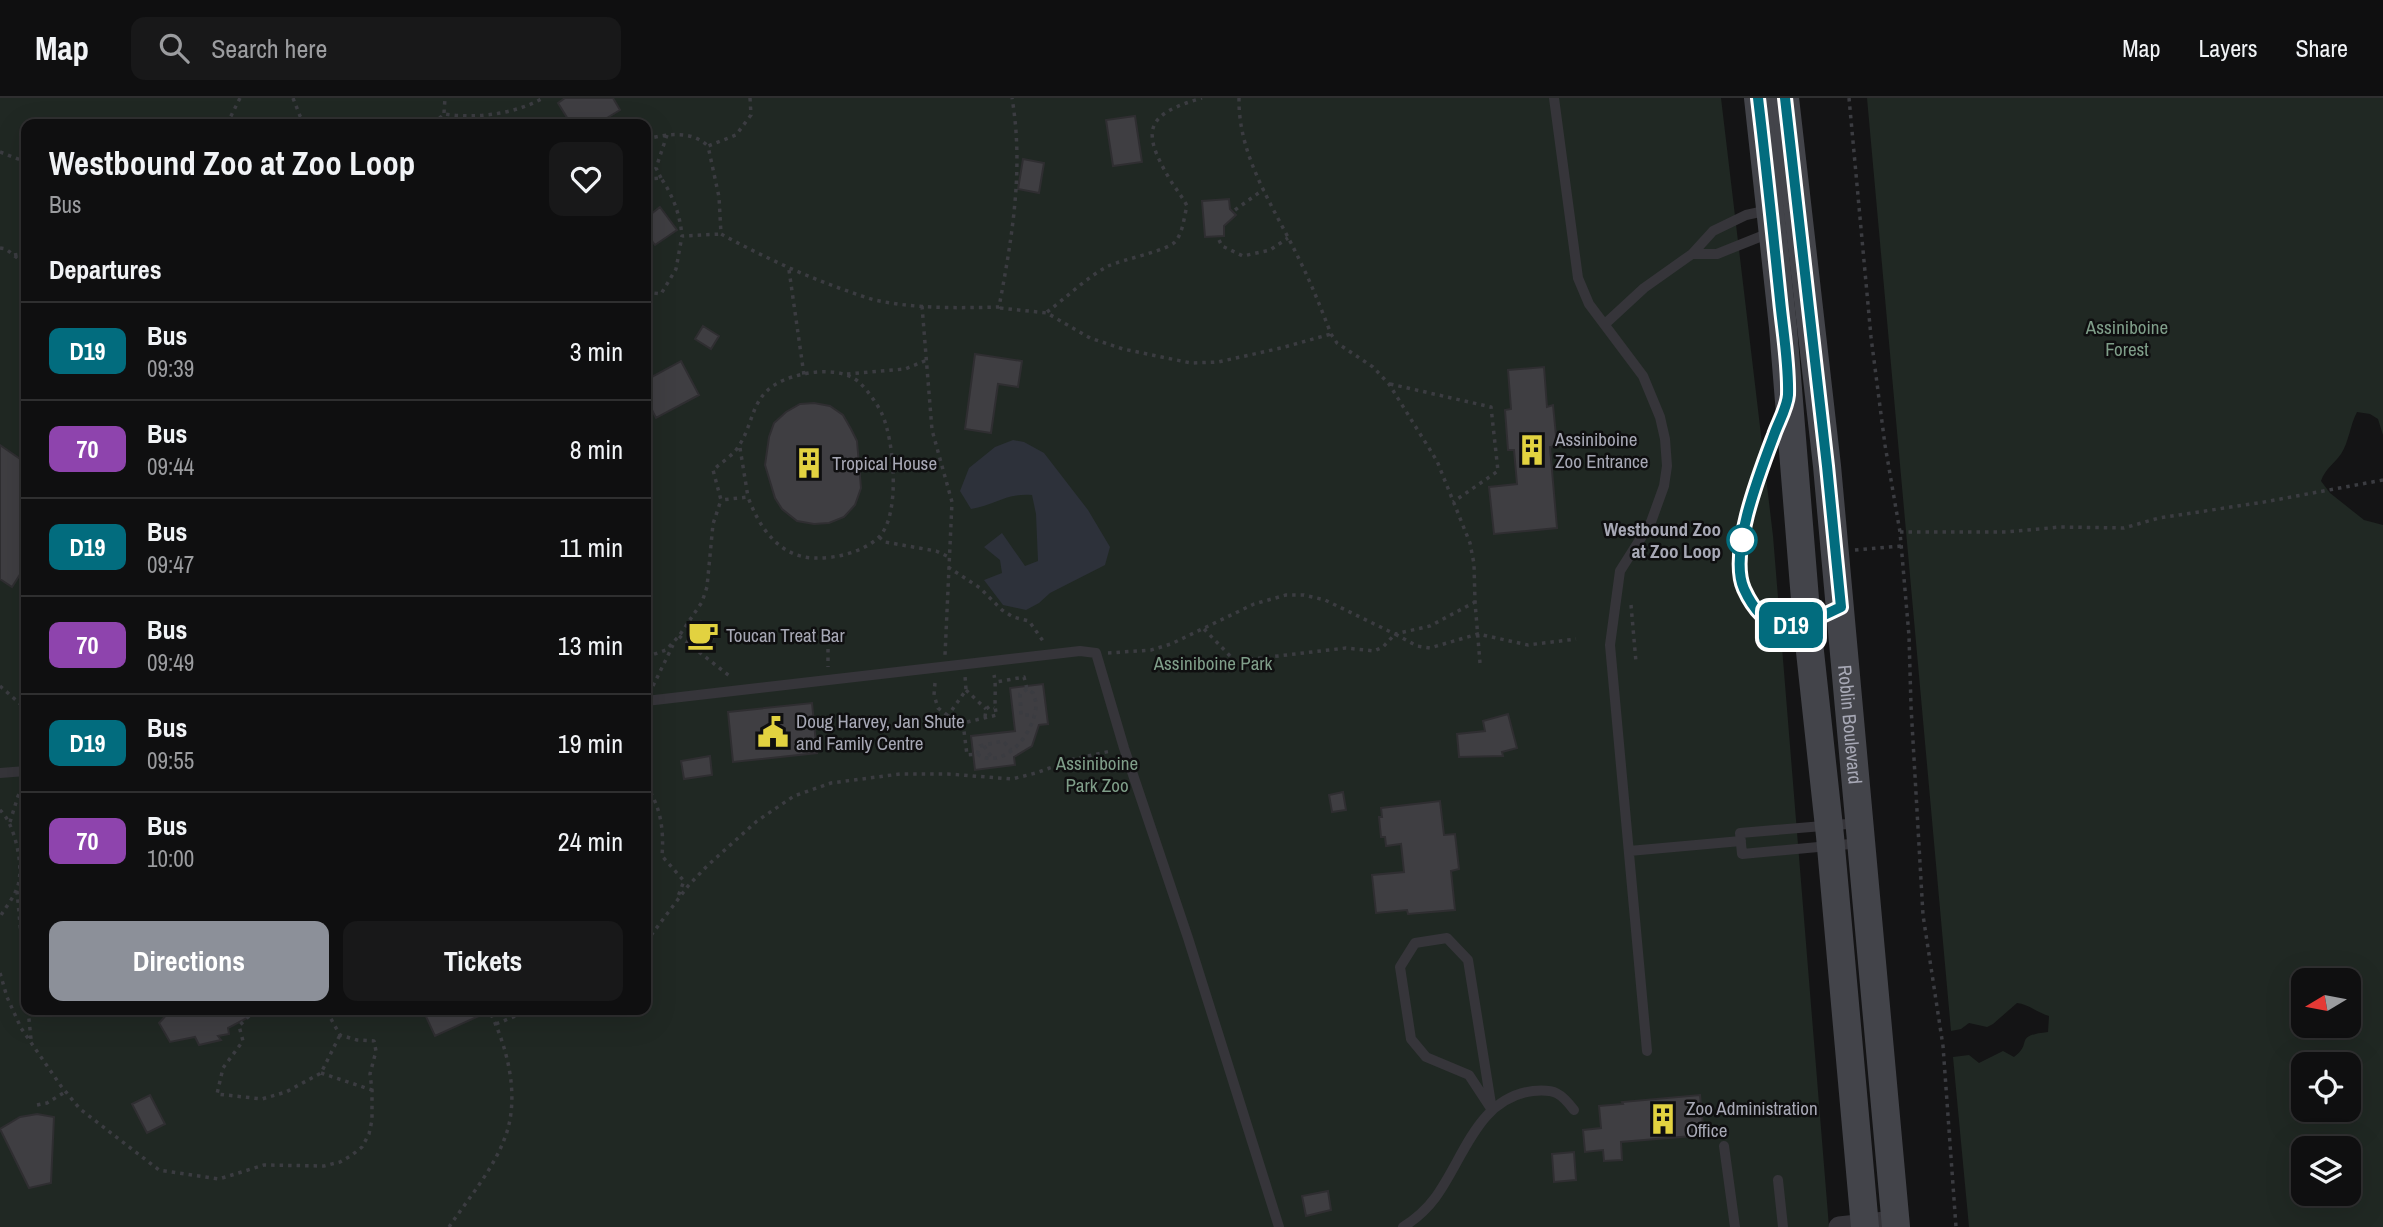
<!DOCTYPE html>
<html lang="en">
<head>
<meta charset="utf-8">
<style>
	body { margin:0; font-family:"Archivo Narrow",sans-serif; background:#181819; color:#f1f3f6; height:100vh; display:flex; flex-direction:column; font-size:26px; white-space:nowrap }
	* { box-sizing:border-box; margin:0 }
	p { font-size:23px; color:#9b9c9f }
	.icon { flex:none; width:38px; height:38px; fill:none; stroke:currentColor; stroke-width:2; stroke-linecap:round; stroke-linejoin:round }
	.map { position:relative; flex:1; overflow:hidden }
	.details { position:absolute; left:21px; top:21px; width:630px; height:896px; display:flex; flex-direction:column; background:#0f0f10; border-radius:14px; box-shadow:0 7px 28px #0002,0 0 0 2px #2f2f30 }
	.details>* { flex:none }
	.badge { padding:0 14px; border-radius:10px; font-size:24px; line-height:46px }
	.needle { width:46px; rotate:260deg }
	.controls { position:absolute; left:2291px; top:870px; display:grid; gap:14px }
	.controls a { display:grid; place-items:center; width:70px; height:70px; border-radius:14px; background:#0f0f10; box-shadow:0 7px 28px #0002,0 0 0 2px #2f2f30; font-size:35px }
	.map>.badge { position:absolute; translate:-50% -50%; box-shadow:0 0 0 4px #fff }
	h2 { padding:0 28px; font-size:26px; line-height:63px }
	.round { display:grid; place-items:center; flex:none; width:74px; height:74px; border-radius:14px; background:#181819 }
	.headline { display:flex; align-items:center; justify-content:space-between; height:119px; padding:0 28px }
	h1 { font-size:33px; font-weight:700; line-height:52px }
	.action { display:flex; gap:14px; margin-top:auto; padding:14px 28px }
	.action a { flex:1; height:80px; border-radius:14px; background:#8c9099; color:#fff; font-size:28px; font-weight:700; line-height:80px; text-align:center }
	.action a+a { background:#181819; color:#f1f3f6 }
	ul { padding:0; list-style:none }
	li { display:flex; align-items:center; gap:21px; height:98px; padding:0 28px; border-top:2px solid #2f2f30 }
	li div { flex:1 }
	li b { display:block; font-size:26px }
	li em { font-style:normal }
	li .badge { min-width:77px; font-weight:700; text-align:center }
	header { display:flex; align-items:center; gap:42px; box-sizing:border-box; height:98px; padding:0 35px; background:#0f0f10; border-bottom:2px solid #2f2f30 }
	header strong { font-size:33px }
	nav { display:flex; gap:38px; margin-inline-start:auto; font-size:24px }
	.search { width:490px; height:63px; background:#181819; display:flex; align-items:center; gap:18px; box-sizing:border-box; padding:0 24px; border-radius:14px; color:#9b9c9f; font-size:26px }
	.map>svg:first-child { display:block }
	.green { fill:#202823; fill-rule:evenodd }
	.water { fill:#2d313a }
	.building { fill:#3f3e42; stroke:#2f2e31; stroke-width:2 }
	.lines { fill:none; stroke-linecap:round; stroke-linejoin:round }
	.path { stroke:#3b3c41; stroke-width:3.5; stroke-dasharray:3.5 5; stroke-linecap:butt }
	.service { stroke:#36353a; stroke-width:10 }
	.minor { stroke:#36353a; stroke-width:21 }
	.secondary { stroke:#43444a; stroke-width:28 }
	.line-casing { stroke:#fff; stroke-width:16 }
	.line { stroke:#026c7e; stroke-width:10 }
	.stop-dot { fill:#fff; stroke:#026c7e; stroke-width:3.5 }
	.labels { text-anchor:middle; stroke-width:5; stroke-linejoin:round; paint-order:stroke }
	.park-label { font-size:19px; fill:#7f9e89; stroke:#0f0f10 }
	.poi-label { font-size:19px; fill:#a7a8b5; stroke:#0f0f10; text-anchor:start }
	.stop-label { font-size:19px; font-weight:bold; fill:#a7a8b5; stroke:#0f0f10; text-anchor:end }
	.street-label { font-size:19px; fill:#a7a8b5; stroke:#0f0f10 }
</style>
</head>
<body>
<header>
<strong>Map</strong>
<div class="search"><svg class="icon" aria-label="search" viewBox="0 0 24 24"><circle cx="10" cy="10" r="6"/><path d="M15 15l6 6"/></svg>Search here</div>
<nav><a>Map</a><a>Layers</a><a>Share</a></nav>
</header>
<div class="map">
<svg width="2383" height="1129" viewBox="0 0 2383 1129">
	<rect width="100%" height="100%" fill="#141415"/>
	<path class="green" d="M0,0H1721L1773,438L1829,1129H0ZM26,26H646V912H26Z
		M1867,0H2383V337L2378,321L2370,316L2357,314C2350,327 2349,344 2341,356C2334,366 2325,371 2321,383L2330,395L2364,422L2383,427V1129H1969L1953,959L1969,957L1979,965L2003,953L2014,959C2034,945 2012,938 2048,934L2049,918C2038,915 2028,906 2017,905L1993,926L1987,929L1969,925L1961,931L1951,933ZM2303,882H2348V928H2303ZM2348,966V1012H2303V966ZM2348,1050V1096H2303V1050Z"/>
	<path class="water" d="M1013,342L1024,344L1044,355L1088,412L1110,449L1105,467L1050,495L1039,505L1026,512L1003,507L984,482L1002,475L1000,462L984,449L1002,435L1025,468L1038,463L1036,416L1032,397C1005,395 996,407 971,411L960,393L969,370L995,349Z"/>
	<path class="building" d="M565,0H613L620,12L597,26H571L558,5Z
		M1135,18L1142,64L1113,68L1106,22Z
		M1023,61L1044,65L1039,95L1018,91Z
		M1229,101L1230,111L1236,117L1224,128V138L1205,139L1202,103Z
		M660,109L677,132L655,147L646,135V120Z
		M703,228L719,238L711,251L695,241Z
		M975,256L1022,263L1018,289L998,286L991,335L965,331Z
		M681,263L699,297L656,320L646,300V282Z
		M1544,269L1547,309L1553,307L1557,348L1550,349L1557,430L1494,436L1489,389L1517,386L1514,352H1508L1505,312L1511,311L1508,272Z
		M814,305L830,308L843,317L851,331L857,343L861,390L855,407L844,419L829,425L814,426L797,423L782,411L775,400L765,367L769,339L774,325L786,314L800,306Z
		M0,347L26,365V467L12,489L0,481Z
		M701,523L717,536L705,551L689,539Z
		M1043,586L1048,626L1039,627L1032,648L1014,659L1015,667L975,672L971,638L1015,633L1010,590Z
		M812,605L817,655L733,664L728,614Z
		M1508,616L1517,650L1502,654L1503,658L1459,659L1457,636L1485,633L1483,623Z
		M710,658L712,677L684,681L681,663Z
		M1343,694L1346,712L1332,714L1329,697Z
		M1440,703L1444,737L1455,736L1459,771L1451,773L1455,812L1408,816L1407,812L1376,815L1372,777L1404,774L1401,746L1386,748L1385,739H1381L1379,719H1382L1381,710Z
		M171,912H262L228,930L229,936L218,938L221,942L199,947L195,939L170,944L159,925Z
		M423,912H492L435,938Z
		M150,997L165,1026L147,1035L132,1006Z
		M1700,997L1704,1037L1621,1044L1622,1062L1604,1063L1603,1052L1585,1054L1583,1032L1601,1030L1599,1008L1623,1006L1622,1004Z
		M37,1016L54,1019L51,1085L29,1090L0,1031L20,1019Z
		M1574,1054L1576,1082L1554,1084L1552,1056Z
		M1328,1093L1331,1112L1306,1118L1302,1098Z"/>
	<g class="lines">
		<path class="path" d="M293,0L300,18L307,26
			M750,0L751,17L736,37L708,48L719,99L721,136C760,157 798,175 839,190C851,194 863,199 875,202C916,211 958,210 999,209C1012,140 1024,71 1012,0
			M1239,0C1238,59 1274,109 1299,161C1311,185 1321,210 1331,236L1337,245L1373,269L1389,286L1437,363L1470,445L1474,466L1475,504L1480,565
			M1849,0L1871,239L1885,347L1900,434L1909,538L1911,608L1923,817L1943,948L1956,1129
			M444,15L445,0
			M227,26L240,0
			M433,26L444,16C477,21 515,16 543,0
			M646,41C668,36 691,32 708,48
			M0,54L26,64
			M661,80L656,70L667,37
			M646,81L661,80C673,98 680,116 682,138
			M1235,112L1264,91
			M1219,142L1222,148L1243,158L1270,152L1288,140
			M0,150L6,151L26,167
			M14,157L26,155
			M789,172L804,277
			M646,194L661,196L676,171L682,138L721,136
			M922,208L932,332L952,404L945,557
			M1000,210L1047,215L1090,240L1123,251L1191,265L1218,264L1281,250L1331,236
			M1047,214C1067,199 1086,180 1108,168C1124,161 1166,153 1175,144C1183,135 1184,119 1187,108C1182,98 1175,90 1169,80C1140,31 1147,16 1202,0
			M847,276L905,271L927,262
			M1390,286L1491,309L1498,373L1453,404
			M740,350L748,399
			M1900,434H2006L2060,429L2124,430L2159,420L2264,404L2383,382
			M879,439L885,444L936,453L949,459
			M1855,452L1902,448
			M948,469L980,490L1002,512L1013,519L1029,523L1043,543
			M1631,507L1636,564
			M1204,531L1235,563L1346,550L1374,553L1383,549L1395,536L1417,548L1430,550L1478,536L1528,547L1576,541
			M679,538L732,580
			M828,551V569
			M1108,555L1151,552L1171,546L1254,506L1286,497H1304L1325,502L1395,536L1430,528L1475,504
			M646,559L666,552L679,538L702,504L707,489L713,426L721,402L713,372C722,364 735,356 740,346C755,322 751,296 784,282C805,273 842,268 860,285C868,293 878,307 882,316C894,342 901,417 879,439C864,454 834,461 814,460C779,459 759,429 748,399L721,402
			M935,585L934,597L938,610L955,623L963,625L997,617C993,609 997,590 994,577
			M0,588L26,611
			M653,588L673,547
			M1027,591L1020,596L1021,617H1034
			M966,592L986,611
			M947,619L966,592L965,578
			M985,619L986,611L990,608L994,610
			M963,625L967,657L977,656C1005,674 1036,633 1036,606C1036,602 1034,599 1033,595L1027,591L1024,579L996,584
			M984,648L993,661
			M977,656L980,648L1003,643L1011,652
			M646,687C661,709 664,732 662,758L684,783L677,801
			M0,712C15,725 25,772 17,790C13,801 5,810 0,819
			M10,724L18,698L24,687
			M17,793L26,893
			M646,844L688,788L707,768L757,723L794,698L831,685L900,676H948L1012,681L1036,675L1074,661L1111,653
			M0,875L7,899L21,930L61,988L80,1011L159,1072L219,1081L264,1067L324,1068L340,1064L352,1057L362,1049L369,1036L372,1022V992L370,976L376,953L374,943L357,942L340,937L326,912
			M28,912L31,941
			M255,912L239,928L243,943L223,970L217,996L262,1001L286,994L321,975L340,937
			M496,926L530,912
			M321,975L372,992
			M37,1007L47,1005L65,994
			M449,1129C468,1101 492,1073 504,1042C521,1001 508,950 489,912"/>
		<path class="service" d="M1554,0L1578,180L1589,206L1643,278L1660,319L1665,341L1667,368L1664,388L1651,424L1620,473L1610,547L1647,953
			M1692,156H1717L1772,134
			M1605,226L1644,190L1692,156L1713,133L1746,117L1769,112
			M1781,318C1767,354 1735,436 1739,472C1741,487 1748,500 1757,511C1783,541 1808,525 1838,511
			M646,603L1080,553L1096,555L1124,650L1188,840L1279,1129
			M0,675L26,673
			M1859,725L1740,735L1742,756L1861,745
			M1629,753L1741,743
			M1447,840L1468,862L1492,1012L1469,977L1426,959L1411,941L1400,869L1415,845Z
			M1724,1048L1735,1129
			M1778,1082L1783,1129
			M1403,1129C1416,1121 1426,1112 1435,1100C1464,1061 1477,1000 1533,993C1555,991 1561,995 1574,1012"/>
		<path class="minor" d="M1839,1129L1895,1123"/>
		<g class="secondary">
			<path d="M1758,0L1783,229L1807,526L1830,738L1865,1129"/>
			<path id="s1" d="M1785,0L1827,368L1896,1129"/>
		</g>
	</g>
	<g class="lines">
		<defs>
			<path id="line" d="M1758,0C1766,67 1773,134 1780,202C1783,233 1789,266 1788,297C1787,310 1778,325 1774,337C1760,374 1728,455 1744,491C1768,544 1800,529 1841,509L1827,368L1785,0"/>
		</defs>
		<use href="#line" class="line-casing"/>
		<use href="#line" class="line"/>
	</g>
	<defs>
		<symbol id="building-bare" viewBox="-9 -9 18 18"><path d="M-4-6H4V6H1V3H-1V6H-4ZM-2.5-4.3h1.7v1.8h-1.7ZM.8-4.3h1.7v1.8H.8ZM-2.5-1h1.7V.8h-1.7ZM.8-1h1.7V.8H.8Z" fill="#e2d240" stroke="#0f0f10" stroke-width="2.5" paint-order="stroke"/></symbol>
		<symbol id="cafe-bare" viewBox="-9 -9 18 18"><path d="M-5.5-4.5H6V0H3Q3 3.5 0 3.5H-2.5Q-5.5 3.5-5.5 0ZM3-3.2v2h1.7v-2ZM-6 4.5H4V6H-6Z" fill="#e2d240" stroke="#0f0f10" stroke-width="2.5" paint-order="stroke"/></symbol>
		<symbol id="civic-bare" viewBox="-9 -9 18 18"><path d="M-.6-6.5H3V-4.5H.6V-3L4-1V1h2V6H-6V1h2V-1L-.6-3ZM-1.2 2.5V6h2.4V2.5Z" fill="#e2d240" stroke="#0f0f10" stroke-width="2.5" paint-order="stroke"/></symbol>
	</defs>
	<g fill-rule="evenodd">
		<use href="#building-bare" x="1510" y="330" width="44" height="44"/>
		<use href="#building-bare" x="787" y="343" width="44" height="44"/>
		<use href="#cafe-bare" x="681" y="515" width="44" height="44"/>
		<use href="#civic-bare" x="751" y="612" width="44" height="44"/>
		<use href="#building-bare" x="1641" y="999" width="44" height="44"/>
	</g>
	<circle class="stop-dot" cx="1742" cy="442" r="14"/>
	<g class="labels">
		<g class="park-label">
			<text x="2127" y="236">Assiniboine<tspan x="2127" dy="22">Forest</tspan></text>
			<text x="1213" y="572">Assiniboine Park</text>
			<text x="1097" y="672">Assiniboine<tspan x="1097" dy="22">Park Zoo</tspan></text>
		</g>
		<g class="poi-label">
			<text x="1555" y="348">Assiniboine<tspan x="1555" dy="22">Zoo Entrance</tspan></text>
			<text x="832" y="372">Tropical House</text>
			<text x="726" y="544">Toucan Treat Bar</text>
			<text x="796" y="630">Doug Harvey, Jan Shute<tspan x="796" dy="22">and Family Centre</tspan></text>
			<text x="1686" y="1017">Zoo Administration<tspan x="1686" dy="22">Office</tspan></text>
		</g>
		<g class="stop-label">
			<text x="1721" y="438">Westbound Zoo<tspan x="1721" dy="22">at Zoo Loop</tspan></text>
		</g>
		<g class="street-label">
			<text dy="7" stroke="none"><textPath href="#s1" startOffset="630">Roblin Boulevard</textPath></text>
		</g>
	</g>
</svg>
<div class="controls">
<a><svg class="needle" viewBox="-14 -14 28 28"><path d="M0-13l5 13h-10z" fill="#e53935"/><path d="M0 13l5-13h-10z" fill="#9b9c9f"/></svg></a>
<a><svg class="icon" aria-label="locate" viewBox="0 0 24 24"><circle cx="12" cy="12" r="6"/><path d="M12 2v4M12 18v4M2 12h4M18 12h4"/></svg></a>
<a><svg class="icon" aria-label="layers" viewBox="0 0 24 24"><path d="M12 4l9 5-9 5-9-5zM3 14l9 5 9-5"/></svg></a>
</div>
<b class="badge" style="left:1791px;top:527px;background:#026c7e;color:#fff">D19</b>
<section class="details">
<div class="headline"><div><h1>Westbound Zoo at Zoo Loop</h1><p>Bus</p></div><a class="round"><svg class="icon" aria-label="heart" viewBox="0 0 24 24"><path d="M12 20l-8-8c-3-5 5-10 8-4 3-6 11-1 8 4z"/></svg></a></div>
<h2>Departures</h2>
<ul>
<li><span class="badge" style="background:#026c7e;color:#fff">D19</span><div><b>Bus</b><p>09:39</p></div><em>3 min</em></li>
<li><span class="badge" style="background:#8e44ad;color:#fff">70</span><div><b>Bus</b><p>09:44</p></div><em>8 min</em></li>
<li><span class="badge" style="background:#026c7e;color:#fff">D19</span><div><b>Bus</b><p>09:47</p></div><em>11 min</em></li>
<li><span class="badge" style="background:#8e44ad;color:#fff">70</span><div><b>Bus</b><p>09:49</p></div><em>13 min</em></li>
<li><span class="badge" style="background:#026c7e;color:#fff">D19</span><div><b>Bus</b><p>09:55</p></div><em>19 min</em></li>
<li><span class="badge" style="background:#8e44ad;color:#fff">70</span><div><b>Bus</b><p>10:00</p></div><em>24 min</em></li>
</ul>
<div class="action"><a>Directions</a><a>Tickets</a></div>
</section>
</div>
</body>
</html>
